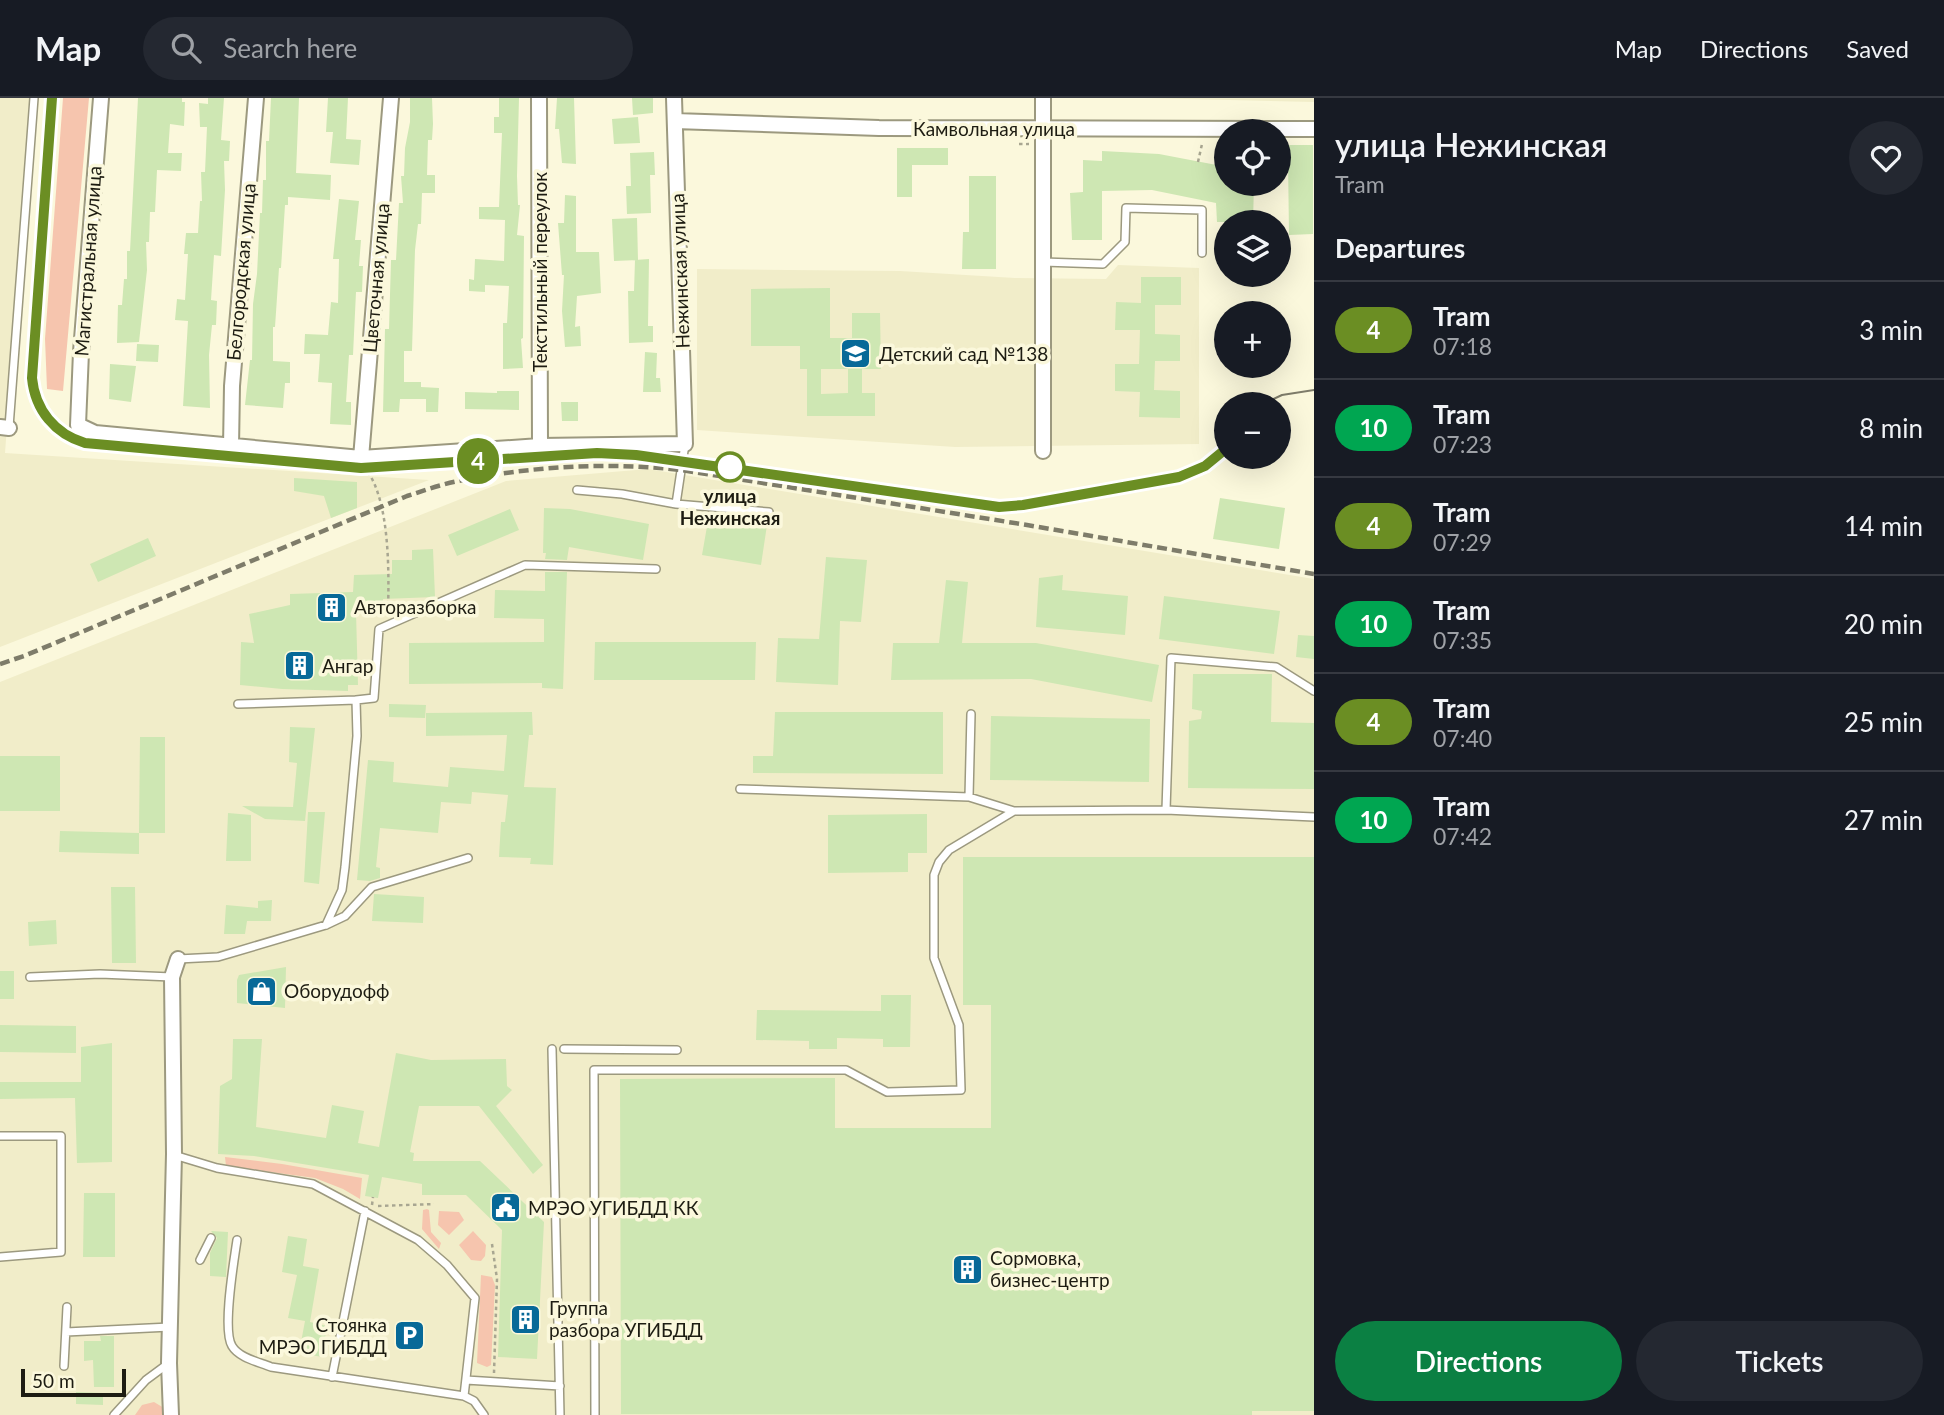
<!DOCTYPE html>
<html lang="en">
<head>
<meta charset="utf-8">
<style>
	body { margin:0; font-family:Lato,sans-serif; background:#242831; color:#f1f3f6; height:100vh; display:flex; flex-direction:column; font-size:26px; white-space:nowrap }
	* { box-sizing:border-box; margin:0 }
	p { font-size:23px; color:#9ea1a6 }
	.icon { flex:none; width:38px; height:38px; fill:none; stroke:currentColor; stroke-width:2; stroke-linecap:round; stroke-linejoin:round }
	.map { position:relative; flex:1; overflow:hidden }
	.sheet { display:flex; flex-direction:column; background:#171b24; width:630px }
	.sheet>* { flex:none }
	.badge { padding:0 14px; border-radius:23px; font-size:24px; line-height:46px }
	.fabs { position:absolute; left:1214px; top:21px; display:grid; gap:14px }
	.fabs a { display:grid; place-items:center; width:77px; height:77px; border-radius:50%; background:#171b24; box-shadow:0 7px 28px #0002; font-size:35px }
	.scale { position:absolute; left:21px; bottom:18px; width:105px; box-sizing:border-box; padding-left:7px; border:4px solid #1d1c12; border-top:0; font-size:19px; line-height:24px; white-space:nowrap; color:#1d1c12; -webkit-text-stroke:5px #fbf8dc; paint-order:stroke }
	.map>.badge { position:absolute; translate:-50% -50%; box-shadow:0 0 0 4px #fff }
	h2 { padding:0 21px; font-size:26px; line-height:63px }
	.round { display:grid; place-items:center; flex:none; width:74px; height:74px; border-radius:37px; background:#242831 }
	.overview { display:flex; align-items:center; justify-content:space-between; height:119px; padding:0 21px }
	h1 { font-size:33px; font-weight:600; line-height:52px }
	.button { display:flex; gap:14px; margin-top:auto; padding:14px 21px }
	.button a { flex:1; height:80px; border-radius:42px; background:#0b8043; color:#fff; font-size:28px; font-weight:600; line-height:80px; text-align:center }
	.button a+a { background:#242831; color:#f1f3f6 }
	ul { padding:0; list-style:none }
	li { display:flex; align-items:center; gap:21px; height:98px; padding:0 21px; border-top:2px solid #363941 }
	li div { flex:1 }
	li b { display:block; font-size:26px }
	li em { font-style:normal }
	li .badge { min-width:77px; font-weight:700; text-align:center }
	header { display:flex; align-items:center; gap:42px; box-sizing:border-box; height:98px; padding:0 35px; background:#171b24; border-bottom:2px solid #363941 }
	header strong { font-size:33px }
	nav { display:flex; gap:38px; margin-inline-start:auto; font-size:24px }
	.search { width:490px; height:63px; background:#242831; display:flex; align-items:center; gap:18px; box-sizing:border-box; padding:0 24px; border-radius:38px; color:#9ea1a6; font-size:26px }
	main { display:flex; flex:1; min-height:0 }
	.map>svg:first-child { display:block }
	.built { fill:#f1edc9 }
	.green { fill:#f6c5ae }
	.building { fill:#cee7b3; fill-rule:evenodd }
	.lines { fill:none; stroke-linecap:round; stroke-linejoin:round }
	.service-casing { stroke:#9c997f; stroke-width:10 }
	.minor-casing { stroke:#9c997f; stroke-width:18 }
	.path { stroke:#a8a691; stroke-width:2.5; stroke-dasharray:3.5 3.5; stroke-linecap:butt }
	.service { stroke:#fff; stroke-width:7 }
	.minor { stroke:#fff; stroke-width:14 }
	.tram { stroke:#7e7c6a; stroke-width:2 }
	.rail { stroke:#7e7c6a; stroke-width:4.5; stroke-dasharray:10 5; stroke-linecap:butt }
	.line-casing { stroke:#fff; stroke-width:16 }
	.line { stroke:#6b8e23; stroke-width:10 }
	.stop-dot { fill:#fff; stroke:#6b8e23; stroke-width:3.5 }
	.labels { text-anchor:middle; stroke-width:7; stroke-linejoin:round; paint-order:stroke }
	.street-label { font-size:19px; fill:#1d1c12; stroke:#fbf8dc }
	.poi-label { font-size:19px; fill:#1d1c12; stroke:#fbf8dc; text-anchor:start }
	.stop-label { font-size:19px; font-weight:bold; fill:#1d1c12; stroke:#fbf8dc }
</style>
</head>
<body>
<header>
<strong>Map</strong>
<div class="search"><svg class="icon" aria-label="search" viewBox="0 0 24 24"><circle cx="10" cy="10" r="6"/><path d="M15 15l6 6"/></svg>Search here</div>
<nav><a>Map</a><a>Directions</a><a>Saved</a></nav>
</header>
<main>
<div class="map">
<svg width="1314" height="1317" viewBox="0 0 1314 1317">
	<rect width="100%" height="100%" fill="#fbf8dc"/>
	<path class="built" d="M0,0H31L5,355L429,382L0,549Z
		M1143,0H1314V4Z
		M1118,167L1199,170V346L955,349L697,332V171L900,173L1015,180L1106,181Z
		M648,371L1314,481V1317H0V584L506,383Z"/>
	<path class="green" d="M63,0H89L63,293L47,291L45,241Z
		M225,1059L282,1066L362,1080L360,1101L343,1091L315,1080L226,1068Z
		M427,1111L429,1112L431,1134L441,1145L439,1151L422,1131L423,1112Z
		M439,1113L459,1114L464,1122L449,1137L438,1127Z
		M473,1133L486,1147L485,1158L481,1163L471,1162L459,1147Z
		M481,1177L492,1179L495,1187L491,1267L487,1269L477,1265Z
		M154,1304L164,1310V1317H135L142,1307Z"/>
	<path class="building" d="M138,0H182V4H185L184,28L170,26L168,55H182L181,73L157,72L155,114H150L149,144H146L147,172L139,244L117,245L118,207H122L124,181H127V153H130Z
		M208,0H224L221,42L230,43L229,63H224L225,92L221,158L214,157L211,202L217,203L216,227H212L209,257L210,310L183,308L188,223L175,222L177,201L185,202L188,156H184L186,135H198L200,103H202L201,74H205L207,29H200L199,5L208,6Z
		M271,0H299L296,75L331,77L330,102L288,99V107H285L281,170H279L275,229H273V263L290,264V285H285L283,310L245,307L250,262H252L253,206L257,176L260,115H262L263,82H266V43H269Z
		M328,0H348L346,41L361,42L359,67L330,65L333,34H326Z
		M410,0H432L433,26L432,42H428L427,77H435V95H422L421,126H418L415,152L412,253H404V284H421V289L439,290L438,314H426V301H400L399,314H383L385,231H389L391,162H396L399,105H403L401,78H404L405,50L410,24Z
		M499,0H519L517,78L518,107H520L517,137L524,138L523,240L521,241L523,270L503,271V225H507L509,188L485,187V194L469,193V181L474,182L475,161L504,163L505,122L479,121V109H499L502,35H494V19H499Z
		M557,0H574L576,66L562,65L559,31H555Z
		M632,0H653V15L633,17Z
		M638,19L640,45L614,46L612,21Z
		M1279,47H1313V136L1289,137L1288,61H1279Z
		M897,50H948V67H912V99H897Z
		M1102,53L1159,56L1227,69V86H1254L1253,124H1217L1216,105L1152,92L1102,93V142H1072L1070,95L1083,94V62L1102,63Z
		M654,54L655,77H650L651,115L627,116L626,88H631L630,55Z
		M969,78H996V171H962L963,134H969Z
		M565,97L576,98V154H599L601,195L577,198L575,229L580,228L581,248L565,249L562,213L564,177H562L558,125H564Z
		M339,101L359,103L355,142H361L359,168H363L362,194H356L353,257H349L346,304H351V327L330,326L332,285L318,284L320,256H304L305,236L328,237L331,204L338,205L339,161H333Z
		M637,120L638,162L614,163L612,121Z
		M649,161L648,228H653V244L629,245L628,193H634L635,162Z
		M1141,179H1181V207H1155V236L1180,237V263H1155L1154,292L1180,293V320L1139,319L1140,294L1115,293V266H1139L1140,232H1115L1116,204L1141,205Z
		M830,190V240H852V215H880L881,271H862V295H875V318H807V271H800V248H751V191ZM821,271H848V295L821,296Z
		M137,246L159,247L158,264L136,263Z
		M645,254L657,255L656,280H660L661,294H643Z
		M110,266L136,268L131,304L109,301Z
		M497,293H519V312L465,311V294L497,295Z
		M561,304H578V323H562Z
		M294,380L357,384V410L331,420L324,398L294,393Z
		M1220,400L1285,410L1279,451L1213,441Z
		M544,410L570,411L649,426L643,462L569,449L567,462L545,461L546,455H543Z
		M510,411L519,432L457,458L448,437Z
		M709,417L767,427L761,467L702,457Z
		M148,440L156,458L98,484L90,466Z
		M433,451L435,499L383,501V512L356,514L358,587H348V593L282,591L240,587L241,544L254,545L249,516L290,507V496L353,494L354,477L392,476V462H412V452Z
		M826,459L867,462L861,524L840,523L838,587L776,584L778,540L819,541Z
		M545,474H567L563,591L542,590V585L409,586V545L544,544V521L494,520L495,492L545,493Z
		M1063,477L1062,492L1128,498L1125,537L1036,529L1039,480Z
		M946,482L968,484L962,545H1036L1159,567L1152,604L1031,581L891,582L893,545H939Z
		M1164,498L1280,513L1274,556L1159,541Z
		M1298,537L1314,538V561L1296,559Z
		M595,544H756L755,582H594Z
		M1193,576H1272L1271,624L1314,625V691L1188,690L1189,623L1201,621L1202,613L1192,611Z
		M389,606L426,607L425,620L389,619Z
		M532,614L533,637H529L524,689L556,690L553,767L530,766L531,760L499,759L501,724H505L508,697L472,694L471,706L441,704L438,735L380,730L376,769L380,770V780L370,783L357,782L368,662L394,664L393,684L448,689L450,669L504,673L507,637L426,638V615Z
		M775,614H943V676L753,675V658H773Z
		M991,618L1150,621L1149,684L990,682Z
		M290,629L315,630L305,723L265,721L242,708L293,709L297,665L289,664Z
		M140,639H165V735H139Z
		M0,658H60V713H0Z
		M308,714H325L319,786L304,784Z
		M228,715L251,717V763H226Z
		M927,716V755H908V774L828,775V717Z
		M60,733L139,735V756L59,754Z
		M963,759H1314V1313H1252V1317L621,1316L620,981L835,980V1030H991V907H963Z
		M111,789H135L136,865H112Z
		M374,796L424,799L423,825L372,823Z
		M272,802L271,823H247L245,836H224L226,807L258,810V803Z
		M56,822L57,846L29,848L28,824Z
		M286,869L285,910L237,905V882L239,877Z
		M0,873H14V901H0Z
		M881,897H911L910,949H883V941L837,940V951H809V943L756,942L757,912L881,913Z
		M0,927L76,928V955L0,954Z
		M233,941H262L256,1029L326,1040L332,1007L364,1013L358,1045L379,1049L396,955L431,962L506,961L507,988L512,992L496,1008L543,1067L533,1076L479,1008H419L410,1054L414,1055L413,1063H480L544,1124L537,1261L498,1259L502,1132L466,1097H422V1086L382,1079L378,1100L365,1098L369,1077L254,1058L218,1056L220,988L232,981Z
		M112,945V1064L77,1065L75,1000L0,1001V984H81V949Z
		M84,1095H115V1159H83Z
		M211,1133L228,1134L226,1179L210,1178V1155L217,1140Z
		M288,1138L307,1141L303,1168L319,1171L310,1224L327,1228L322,1259L299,1255L305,1223L288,1220L297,1177L282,1174Z
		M100,1238H114V1289H94L93,1262L84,1263V1243H101Z
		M76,1294L103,1295V1307L76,1306Z"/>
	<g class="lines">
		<defs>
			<path id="service" d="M1043,164L1103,166L1125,144L1126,110L1202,112V155
				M9,329L34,0
				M577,392L622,396L676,406L769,414
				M676,406L685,346
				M238,606L356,602
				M740,691L969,699L1014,713
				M969,699L971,616
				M1166,712L1171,560L1276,569L1314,593
				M326,827L342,792L345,769L357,638L356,602L374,600L379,531L525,467L656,471
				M178,861L218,859L326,827L345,818L372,789L468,760
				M30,879L100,876L172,879
				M552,951L560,1317
				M564,951L677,952
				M0,1038H61V1154L0,1159
				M174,1057L217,1070L313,1086L418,1142L447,1167L475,1200L464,1298L271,1269C259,1264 239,1260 232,1248C222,1232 234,1163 237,1142
				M200,1162L211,1140
				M66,1234L170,1229
				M64,1268L67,1209
				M332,1279L365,1113
				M466,1282L560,1288
				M464,1298L474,1303L484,1317
				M114,1317L146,1282L169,1265
				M595,1317L594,972H846L887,994L961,992L959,927L934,860V777L939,764L949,752L1014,713L1166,712L1314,719"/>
			<path id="minor" d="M101,0L81,254L78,327L95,335L361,360L540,348L685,346L674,0
				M539,0L540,348
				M1043,0V353
				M675,23L879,30L1314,31
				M0,329L9,330
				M231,349L232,288L256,0
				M361,360L391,0
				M171,1317L169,1265L174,1056L172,879L178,861"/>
		</defs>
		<use href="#service" class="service-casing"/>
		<use href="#minor" class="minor-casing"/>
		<path class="path" d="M1019,46H1029
			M1198,64L1202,46
			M368,374C390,407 389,475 388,514
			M372,1107L373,1099
			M378,1108L434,1106
			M492,1146L497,1181L494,1275"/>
		<use href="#service" class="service"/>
		<use href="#minor" class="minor"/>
		<path class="tram" d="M52,0L32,263C31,301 46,334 85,345L361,370L597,355L664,359L999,409L1023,407L1179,379L1205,368L1227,350
			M1263,306L1282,297L1314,292"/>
		<path class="rail" d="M0,566L24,558L407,398C426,392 445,385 464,382C535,368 609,364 681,372L1027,427L1314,476"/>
	</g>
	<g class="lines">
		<defs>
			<path id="line" d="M52,0L32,280C35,312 55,336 85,345L361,370L597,355L636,357L999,409L1023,407L1179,379L1205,368L1227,350"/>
		</defs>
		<use href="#line" class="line-casing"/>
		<use href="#line" class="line"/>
	</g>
	<defs>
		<symbol id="school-square" viewBox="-11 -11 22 22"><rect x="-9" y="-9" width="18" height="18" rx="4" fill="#076998" stroke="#fbf8dc"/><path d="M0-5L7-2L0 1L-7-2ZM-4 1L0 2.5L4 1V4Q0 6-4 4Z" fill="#fff"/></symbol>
		<symbol id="building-square" viewBox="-11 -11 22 22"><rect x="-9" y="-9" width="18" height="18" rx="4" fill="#076998" stroke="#fbf8dc"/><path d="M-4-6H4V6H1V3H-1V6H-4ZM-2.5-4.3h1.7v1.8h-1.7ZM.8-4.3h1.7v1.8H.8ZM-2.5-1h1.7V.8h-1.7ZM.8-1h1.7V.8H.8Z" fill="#fff"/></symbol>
		<symbol id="shop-square" viewBox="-11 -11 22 22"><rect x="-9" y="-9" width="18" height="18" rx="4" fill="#076998" stroke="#fbf8dc"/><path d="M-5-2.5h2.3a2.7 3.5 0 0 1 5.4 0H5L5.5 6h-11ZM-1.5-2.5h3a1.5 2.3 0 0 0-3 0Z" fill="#fff"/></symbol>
		<symbol id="civic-square" viewBox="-11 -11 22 22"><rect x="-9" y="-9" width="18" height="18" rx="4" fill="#076998" stroke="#fbf8dc"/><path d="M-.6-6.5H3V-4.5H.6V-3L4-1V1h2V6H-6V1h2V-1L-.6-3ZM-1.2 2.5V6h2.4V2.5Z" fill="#fff"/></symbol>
		<symbol id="parking-square" viewBox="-11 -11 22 22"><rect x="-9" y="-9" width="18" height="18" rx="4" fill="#076998" stroke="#fbf8dc"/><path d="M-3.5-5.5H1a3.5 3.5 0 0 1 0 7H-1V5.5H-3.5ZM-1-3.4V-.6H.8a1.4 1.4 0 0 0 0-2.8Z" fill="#fff"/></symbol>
	</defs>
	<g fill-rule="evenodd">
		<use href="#school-square" x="838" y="238" width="35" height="35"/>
		<use href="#building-square" x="314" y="492" width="35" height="35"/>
		<use href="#building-square" x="282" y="550" width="35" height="35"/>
		<use href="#shop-square" x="244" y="876" width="35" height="35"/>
		<use href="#civic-square" x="488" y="1092" width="35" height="35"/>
		<use href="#building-square" x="950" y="1154" width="35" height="35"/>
		<use href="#building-square" x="508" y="1204" width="35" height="35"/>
		<use href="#parking-square" x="392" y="1220" width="35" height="35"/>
	</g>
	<circle class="stop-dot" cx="730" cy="369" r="14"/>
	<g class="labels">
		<g class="street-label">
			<text x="994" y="38">Камвольная улица</text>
			<text transform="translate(88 163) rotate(-86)" y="7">Магистральная улица</text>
			<text transform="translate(680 173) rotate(-92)" y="7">Нежинская улица</text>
			<text transform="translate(241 174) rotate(-85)" y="7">Белгородская улица</text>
			<text transform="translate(540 174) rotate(-90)" y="7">Текстильный переулок</text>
			<text transform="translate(376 180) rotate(-85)" y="7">Цветочная улица</text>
		</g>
		<g class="poi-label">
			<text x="879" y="263">Детский сад №138</text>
			<text x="354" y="516">Авторазборка</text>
			<text x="322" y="575">Ангар</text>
			<text x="284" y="900">Оборудофф</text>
			<text x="528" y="1117">МРЭО УГИБДД КК</text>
			<text x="990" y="1167">Сормовка,<tspan x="990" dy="22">бизнес-центр</tspan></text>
			<text x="549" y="1217">Группа<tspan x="549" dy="22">разбора УГИБДД</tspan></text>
			<text x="387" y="1234" text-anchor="end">Стоянка<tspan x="387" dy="22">МРЭО ГИБДД</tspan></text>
		</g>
		<g class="stop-label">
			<text x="730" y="405">улица<tspan x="730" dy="22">Нежинская</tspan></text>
		</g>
	</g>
</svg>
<div class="fabs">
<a><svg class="icon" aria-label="locate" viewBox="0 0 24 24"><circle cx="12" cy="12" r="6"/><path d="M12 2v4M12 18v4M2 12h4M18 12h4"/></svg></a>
<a><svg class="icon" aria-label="layers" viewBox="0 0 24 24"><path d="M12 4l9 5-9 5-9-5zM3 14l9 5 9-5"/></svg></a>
<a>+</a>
<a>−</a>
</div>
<div class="scale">50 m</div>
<b class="badge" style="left:478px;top:363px;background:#6b8e23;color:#fff">4</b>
</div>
<section class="sheet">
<div class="overview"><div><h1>улица Нежинская</h1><p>Tram</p></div><a class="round"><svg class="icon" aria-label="heart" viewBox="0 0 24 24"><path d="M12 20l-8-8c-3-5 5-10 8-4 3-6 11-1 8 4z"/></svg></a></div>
<h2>Departures</h2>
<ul>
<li><span class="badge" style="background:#6b8e23;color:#fff">4</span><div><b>Tram</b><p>07:18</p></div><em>3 min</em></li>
<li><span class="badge" style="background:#00a651;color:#fff">10</span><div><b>Tram</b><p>07:23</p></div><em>8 min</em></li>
<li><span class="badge" style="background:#6b8e23;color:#fff">4</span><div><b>Tram</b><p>07:29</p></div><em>14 min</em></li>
<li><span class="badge" style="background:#00a651;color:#fff">10</span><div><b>Tram</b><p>07:35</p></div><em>20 min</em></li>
<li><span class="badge" style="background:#6b8e23;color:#fff">4</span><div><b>Tram</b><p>07:40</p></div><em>25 min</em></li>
<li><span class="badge" style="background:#00a651;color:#fff">10</span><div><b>Tram</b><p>07:42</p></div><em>27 min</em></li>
</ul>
<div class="button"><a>Directions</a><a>Tickets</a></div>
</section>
</main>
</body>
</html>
